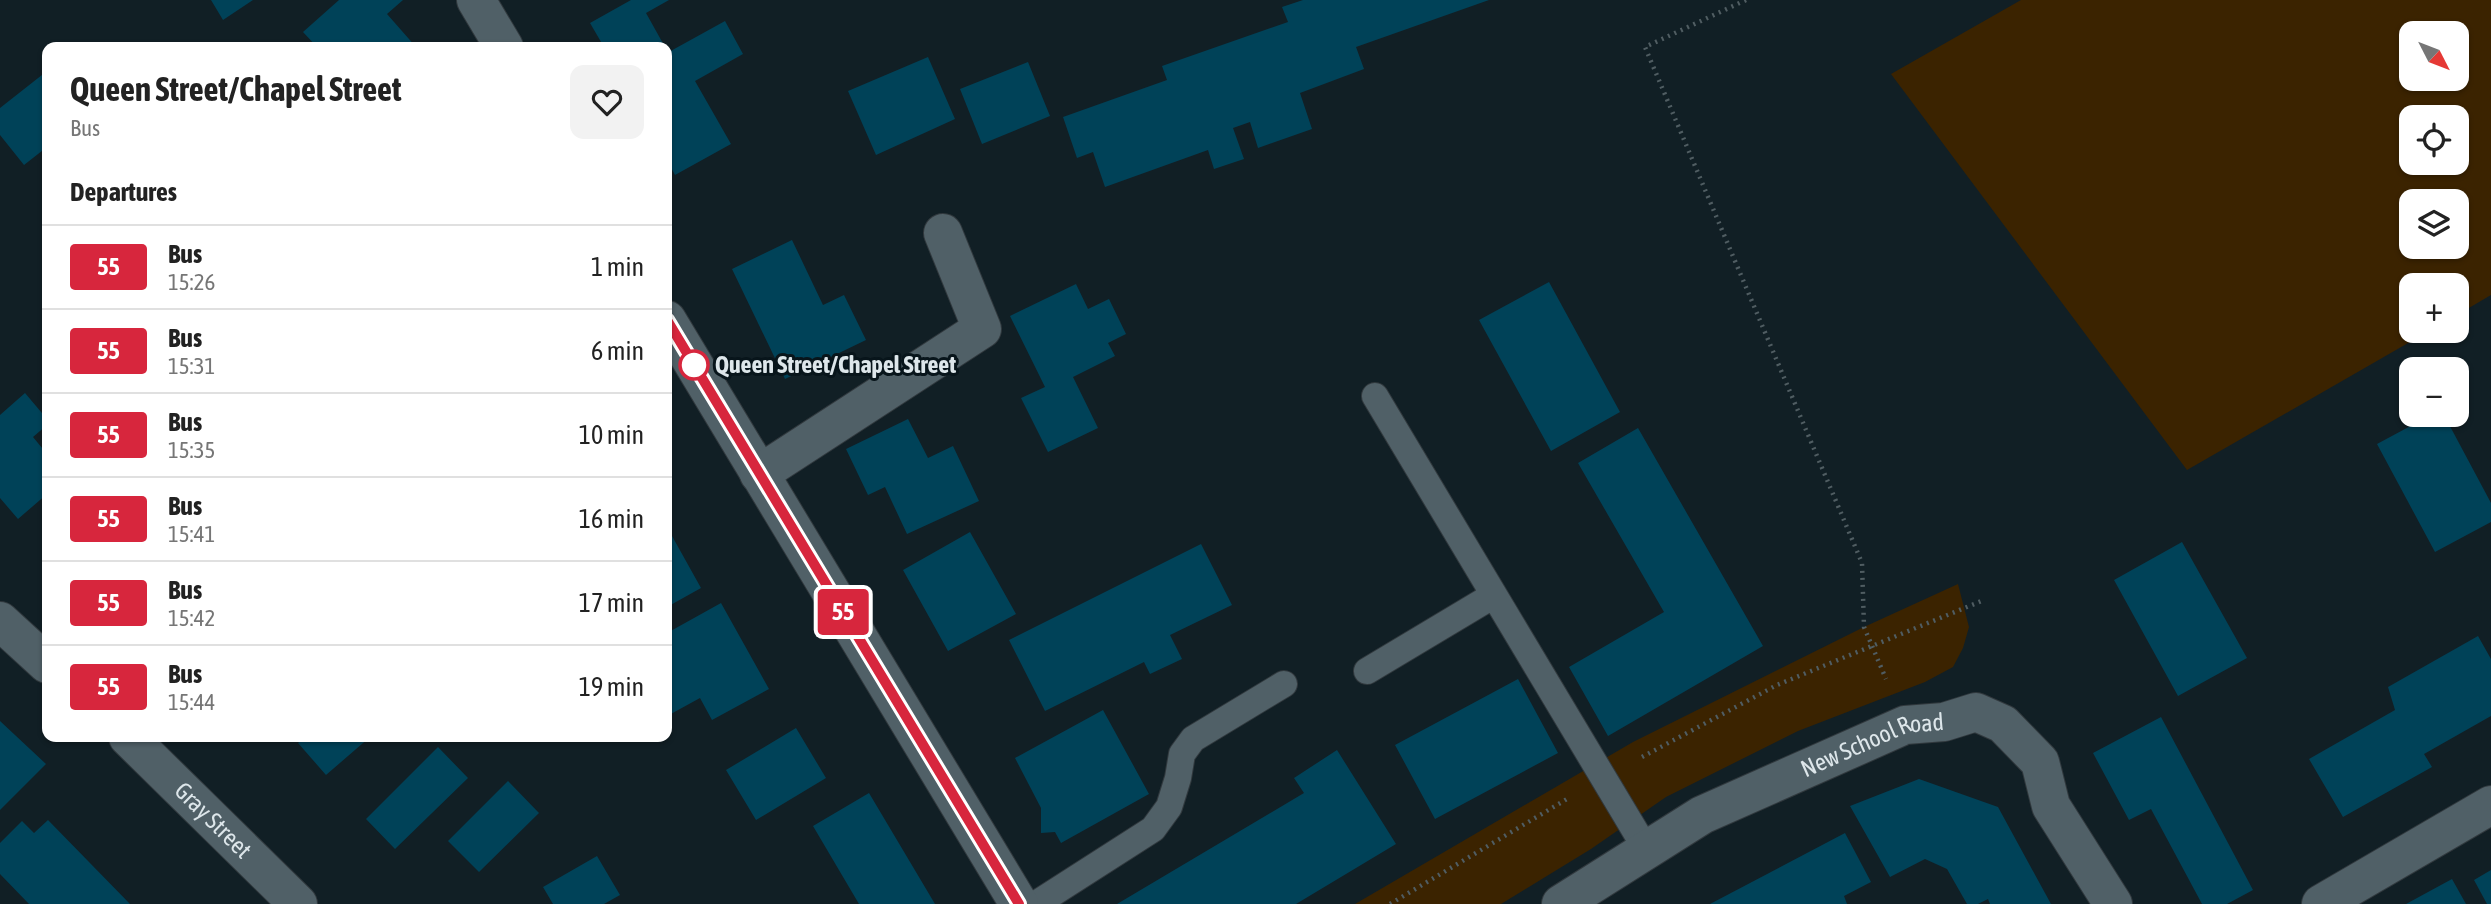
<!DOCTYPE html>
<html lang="en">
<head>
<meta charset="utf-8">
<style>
	body { margin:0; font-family:"Asap Condensed",sans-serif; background:#f2f2f2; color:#222; height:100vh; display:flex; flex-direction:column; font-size:26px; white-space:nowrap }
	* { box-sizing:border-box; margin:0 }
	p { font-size:23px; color:#767676 }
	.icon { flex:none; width:38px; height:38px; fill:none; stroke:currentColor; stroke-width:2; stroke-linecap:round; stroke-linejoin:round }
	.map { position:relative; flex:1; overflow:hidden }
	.drawer { position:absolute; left:42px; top:42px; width:630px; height:700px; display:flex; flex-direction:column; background:#fff; border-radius:14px; box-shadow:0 2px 5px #0004 }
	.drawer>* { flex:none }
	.badge { padding:0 14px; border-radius:5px; font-size:24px; line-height:46px }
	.needle { width:46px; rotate:132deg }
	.tools { position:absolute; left:2399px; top:21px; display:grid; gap:14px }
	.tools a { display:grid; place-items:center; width:70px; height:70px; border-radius:14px; background:#fff; box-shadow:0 2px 5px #0004; font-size:35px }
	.map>.badge { position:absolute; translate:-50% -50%; box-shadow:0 0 0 4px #fff }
	h2 { padding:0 28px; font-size:26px; line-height:63px }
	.round { display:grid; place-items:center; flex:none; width:74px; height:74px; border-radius:14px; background:#f2f2f2 }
	.head { display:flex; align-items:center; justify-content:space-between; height:119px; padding:0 28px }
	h1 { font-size:33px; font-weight:700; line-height:52px }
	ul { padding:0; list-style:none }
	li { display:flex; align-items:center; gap:21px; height:84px; padding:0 28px; border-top:2px solid #e0e0e0 }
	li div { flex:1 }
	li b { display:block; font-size:26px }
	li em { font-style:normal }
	li .badge { min-width:77px; font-weight:700; text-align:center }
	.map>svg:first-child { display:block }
	.green { fill:#3b2300; fill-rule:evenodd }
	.building { fill:#004258 }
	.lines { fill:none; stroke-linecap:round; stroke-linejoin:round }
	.lane-casing { stroke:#31393e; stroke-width:28 }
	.street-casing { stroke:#31393e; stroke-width:40 }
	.path { stroke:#505d62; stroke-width:4.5; stroke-dasharray:2 5; stroke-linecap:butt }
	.lane { stroke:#506067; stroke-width:26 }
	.street { stroke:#506067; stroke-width:38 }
	.line-casing { stroke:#fff; stroke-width:16 }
	.line { stroke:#d7263d; stroke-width:10 }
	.stop-dot { fill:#fff; stroke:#d7263d; stroke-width:3.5 }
	.labels { text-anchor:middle; stroke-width:6; stroke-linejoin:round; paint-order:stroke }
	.stop-label { font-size:24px; font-weight:bold; fill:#dde6ea; stroke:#08151b; text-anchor:start }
	.street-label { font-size:24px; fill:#dde6ea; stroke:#08151b }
</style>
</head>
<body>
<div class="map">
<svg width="2491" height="904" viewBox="0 0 2491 904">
	<rect width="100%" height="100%" fill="#111f25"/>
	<path class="green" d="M2021,0H2491V295L2457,315V285H2412V331H2429L2187,470L1891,74ZM2412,33H2457V79H2412ZM2412,117H2457V163H2412ZM2412,201H2457V247H2412Z
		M1958,584L1969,627L1963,648L1953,667L1925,682L1798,731L1666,797L1591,849L1501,904H1355L1633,742L1864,627Z"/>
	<path class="building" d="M211,0H253L223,20Z
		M339,0H403L387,14L416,47H317L303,32Z
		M631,0H669L646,13L665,47H604L590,23Z
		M1303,0H1489L1356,47L1364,69L1300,93L1312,129L1258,148L1250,122L1233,128L1244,159L1214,169L1208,150L1105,187L1093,152L1077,158L1063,117L1167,80L1162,66L1288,22L1282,7Z
		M725,21L743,54L695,81L731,144L675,175L667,160V53Z
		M928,57L955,119L876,155L848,91Z
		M1028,62L1050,116L982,144L960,89Z
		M47,71V147L24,165L0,135V108Z
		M792,240L823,305L844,295L866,340L785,379L732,269Z
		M1549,282L1620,412L1551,451L1479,320Z
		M1076,284L1088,309L1109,299L1126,334L1108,343L1115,356L1073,377L1098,428L1048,452L1021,398L1045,387L1010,316Z
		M25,393L47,419V425L33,437L47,454V494L18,519L0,498V415Z
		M2431,415H2444L2491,503V522L2435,552L2377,444Z
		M908,419L928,458L953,446L979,501L907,534L885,487L868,495L846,449Z
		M1638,428L1763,646L1608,736L1569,667L1664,612L1578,463Z
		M667,527L701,588L667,607Z
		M970,532L1016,614L948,651L903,570Z
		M2182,542L2247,658L2178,696L2114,580Z
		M1201,544L1232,605L1170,635L1182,659L1150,674L1144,662L1045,711L1009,640Z
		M721,603L769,689L712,720L700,698L669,715L667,710V633Z
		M2478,636L2491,659V716L2424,754L2432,767L2343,817L2309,759L2395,710L2388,687Z
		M1518,679L1558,753L1435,819L1395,745Z
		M1103,710L1149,794L1061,843L1055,832L1041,833V808L1015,758Z
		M2161,717L2253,890L2227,904H2202L2151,809L2129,820L2093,753Z
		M0,721L46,764L0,810Z
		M796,728L826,778L756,820L726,770Z
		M305,737H370L326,775L298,743Z
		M438,747L468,778L395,849L366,819Z
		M1337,750L1396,844L1296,904H1117L1304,793L1294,778Z
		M1919,779L1998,807L2051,904H1990L1988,899L1978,904H1967L1947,869L1925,859L1890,877L1850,806Z
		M508,781L539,813L479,872L448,841Z
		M869,793L935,904H859L813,826Z
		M48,820L130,904H29L0,874V843L22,821L34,833Z
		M1845,833L1871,882L1844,896L1847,904H1710Z
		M597,856L620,895L604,904H553L543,887Z
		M2491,870V904H2487L2474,880Z
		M2452,879L2466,904H2406Z"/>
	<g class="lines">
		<defs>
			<path id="lane" d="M1375,396L1646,849
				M1367,671L1494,595
				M1036,904L1153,829L1169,807L1178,778L1182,754L1193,739L1284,684"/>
			<g id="street">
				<path d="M476,0L504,47"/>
				<path d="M667,320L1019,904"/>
				<path d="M759,474L982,329L943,233"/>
				<path d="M0,621L47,664"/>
				<path id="s1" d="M128,737L298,904"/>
				<path id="s2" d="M1561,904L1702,815L1905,725L1944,722L1976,712L2003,724L2040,762L2051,806L2113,904"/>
				<path d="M2321,904L2491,805"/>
			</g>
		</defs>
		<use href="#lane" class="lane-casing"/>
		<use href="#street" class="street-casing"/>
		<path class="path" d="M1746,0L1645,47L1862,563L1864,627L1886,679
			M1642,757L1777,685L1984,600
			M1390,904L1567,799"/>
		<use href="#lane" class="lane"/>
		<use href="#street" class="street"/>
	</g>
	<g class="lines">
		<defs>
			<path id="line" d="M667,320L1019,904"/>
		</defs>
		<use href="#line" class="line-casing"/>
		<use href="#line" class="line"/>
	</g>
	<circle class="stop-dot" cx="694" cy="365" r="14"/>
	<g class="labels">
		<g class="stop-label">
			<text x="715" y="373">Queen Street/Chapel Street</text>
		</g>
		<g class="street-label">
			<text dy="8" stroke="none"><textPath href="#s2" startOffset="352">New School Road</textPath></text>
			<text dy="8" stroke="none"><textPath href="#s1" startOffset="119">Gray Street</textPath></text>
		</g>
	</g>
</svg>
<div class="tools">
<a><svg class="needle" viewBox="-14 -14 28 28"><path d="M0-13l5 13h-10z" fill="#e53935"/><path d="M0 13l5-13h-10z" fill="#767676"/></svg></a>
<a><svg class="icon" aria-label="locate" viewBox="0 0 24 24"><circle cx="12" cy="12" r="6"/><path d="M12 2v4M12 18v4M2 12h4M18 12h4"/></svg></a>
<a><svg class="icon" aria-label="layers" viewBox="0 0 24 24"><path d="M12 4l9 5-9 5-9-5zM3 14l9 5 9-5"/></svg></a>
<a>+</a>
<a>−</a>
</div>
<b class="badge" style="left:843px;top:612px;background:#d7263d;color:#fff">55</b>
<section class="drawer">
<div class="head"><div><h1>Queen Street/Chapel Street</h1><p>Bus</p></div><a class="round"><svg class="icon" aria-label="heart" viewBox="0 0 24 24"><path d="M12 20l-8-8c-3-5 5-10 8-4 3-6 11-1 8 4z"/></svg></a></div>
<h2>Departures</h2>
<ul>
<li><span class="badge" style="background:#d7263d;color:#fff">55</span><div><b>Bus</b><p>15:26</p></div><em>1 min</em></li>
<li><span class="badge" style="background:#d7263d;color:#fff">55</span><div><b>Bus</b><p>15:31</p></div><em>6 min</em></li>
<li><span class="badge" style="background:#d7263d;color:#fff">55</span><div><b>Bus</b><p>15:35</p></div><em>10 min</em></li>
<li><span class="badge" style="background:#d7263d;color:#fff">55</span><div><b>Bus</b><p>15:41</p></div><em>16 min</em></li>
<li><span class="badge" style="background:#d7263d;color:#fff">55</span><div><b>Bus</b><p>15:42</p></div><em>17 min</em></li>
<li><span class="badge" style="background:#d7263d;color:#fff">55</span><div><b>Bus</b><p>15:44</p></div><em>19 min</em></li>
</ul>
</section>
</div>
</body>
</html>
